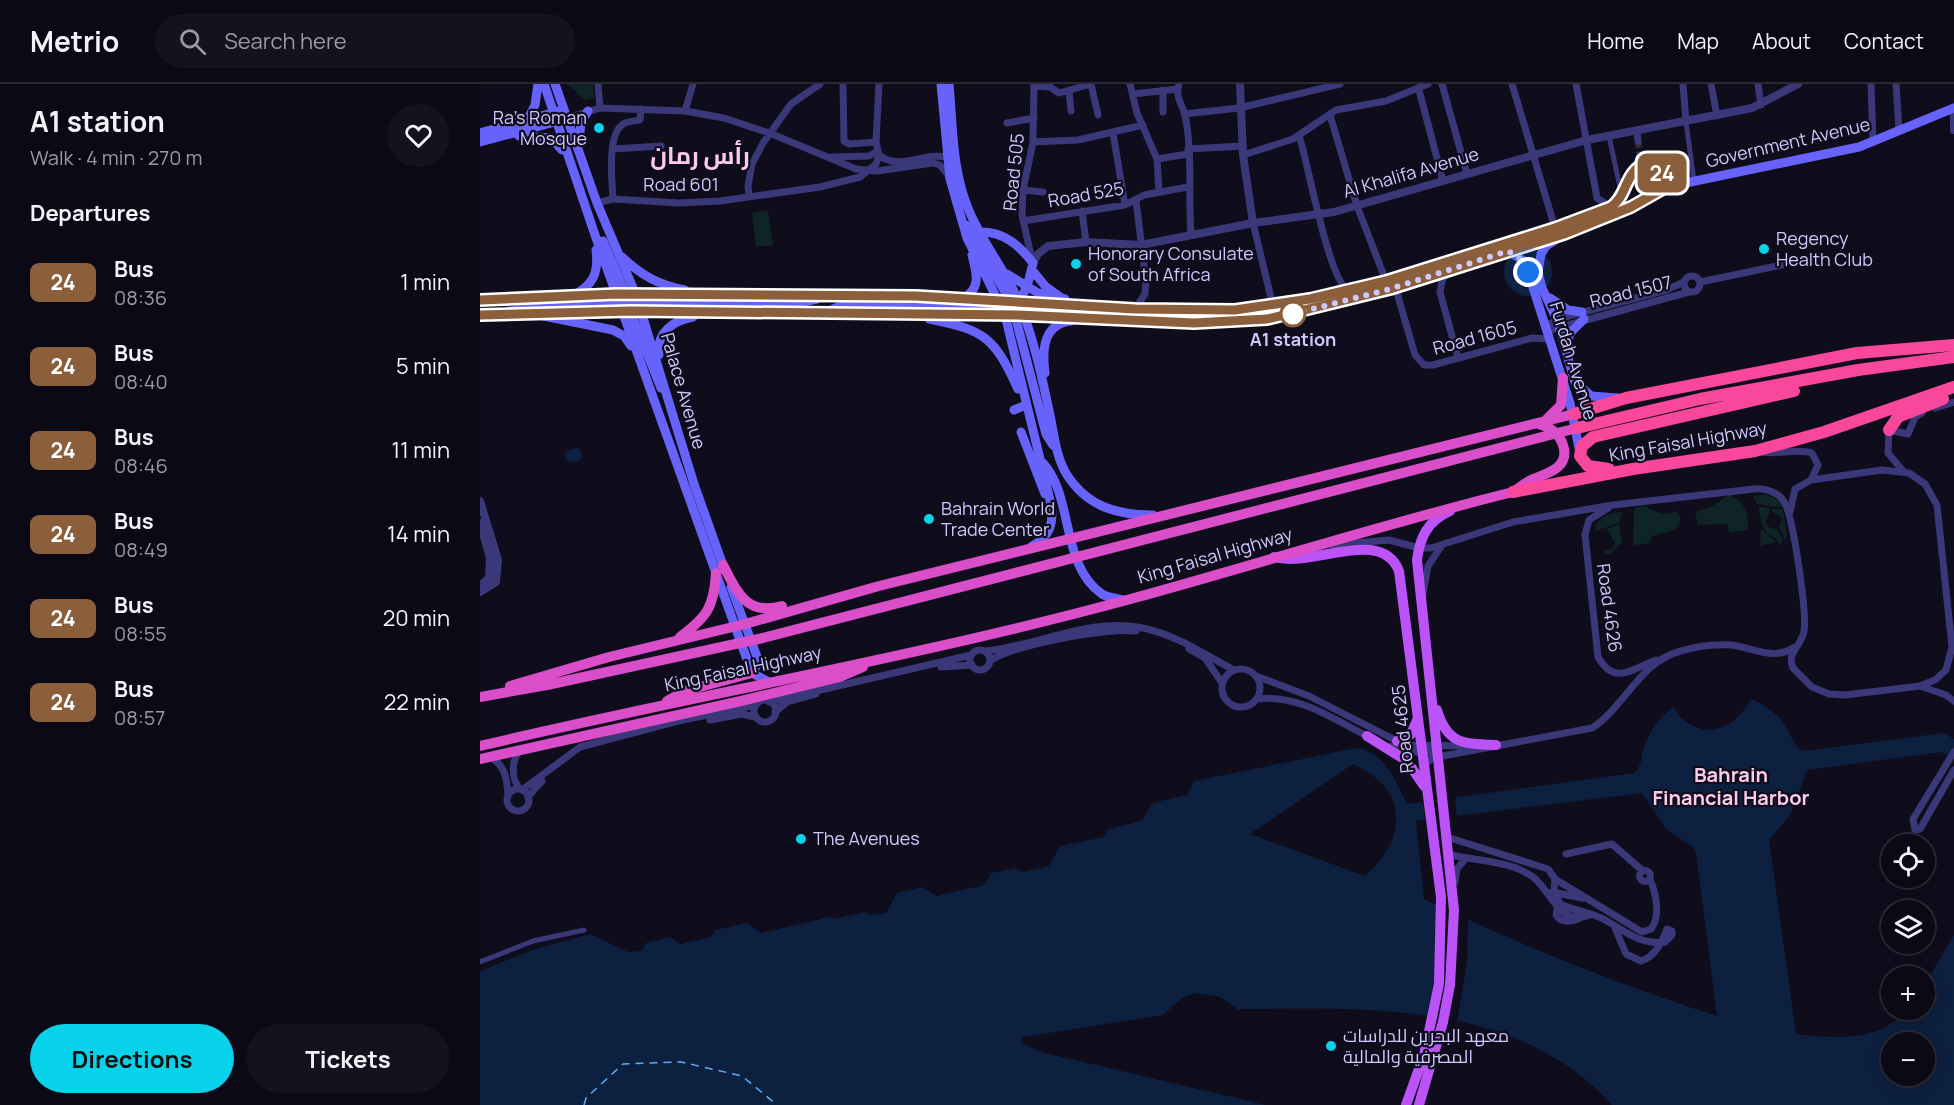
<!DOCTYPE html>
<html lang="en">
<head>
<meta charset="utf-8">
<style>
	body { margin:0; font-family:Manrope,Cairo,sans-serif; background:#14121e; color:#f1f3f6; height:100vh; display:flex; flex-direction:column; font-size:22px; white-space:nowrap }
	* { box-sizing:border-box; margin:0 }
	p { font-size:20px; color:#9a9aa0 }
	.icon { flex:none; width:33px; height:33px; fill:none; stroke:currentColor; stroke-width:2; stroke-linecap:round; stroke-linejoin:round }
	.map { position:relative; flex:1; overflow:hidden }
	.panel { display:flex; flex-direction:column; background:#0b0915; width:480px }
	.panel>* { flex:none }
	.badge { padding:0 12px; border-radius:9px; font-size:21px; line-height:39px }
	.buttons { position:absolute; left:1401px; top:750px; display:grid; gap:12px }
	.buttons a { display:grid; place-items:center; width:54px; height:54px; border-radius:50%; background:#0b0915; box-shadow:0 3px 15px #0003,0 0 0 2px #2b2a34; font-size:30px }
	.you { position:absolute; width:30px; height:30px; margin:-15px; border:4px solid #fff; border-radius:50%; background:#1a73e8; box-shadow:0 0 0 9px #1a73e833 }
	.map>.badge { position:absolute; translate:-50% -50%; box-shadow:0 0 0 3px #fff }
	h2 { padding:0 30px; font-size:22px; line-height:54px }
	.round { display:grid; place-items:center; flex:none; width:63px; height:63px; border-radius:32px; background:#14121e }
	.head { display:flex; align-items:center; justify-content:space-between; height:102px; padding:0 30px }
	h1 { font-size:28px; font-weight:700; line-height:45px }
	.action { display:flex; gap:12px; margin-top:auto; padding:12px 30px }
	.action a { flex:1; height:69px; border-radius:36px; background:#08d2ea; color:#111; font-size:24px; font-weight:700; line-height:69px; text-align:center }
	.action a+a { background:#14121e; color:#f1f3f6 }
	ul { padding:0; list-style:none }
	li { display:flex; align-items:center; gap:18px; height:84px; padding:0 30px }
	li div { flex:1 }
	li b { display:block; font-size:22px }
	li em { font-style:normal }
	li .badge { min-width:66px; font-weight:700; text-align:center }
	header { display:flex; align-items:center; gap:36px; box-sizing:border-box; height:84px; padding:0 30px; background:#0b0915; border-bottom:2px solid #2b2a34 }
	header strong { font-size:28px }
	nav { display:flex; gap:33px; margin-inline-start:auto; font-size:21px }
	.search { width:420px; height:54px; background:#14121e; display:flex; align-items:center; gap:15px; box-sizing:border-box; padding:0 21px; border-radius:33px; color:#9a9aa0; font-size:22px }
	main { display:flex; flex:1; min-height:0 }
	.map>svg:first-child { display:block }
	.green { fill:#0f2525 }
	.water { fill:#0d203f; fill-rule:evenodd }
	.pier { fill:#0f0c1c }
	.lines { fill:none; stroke-linecap:round; stroke-linejoin:round }
	.ferry { stroke:#5aaff9; stroke-width:1.5; stroke-dasharray:8 6; stroke-linecap:butt }
	.minor-tunnel { stroke:#2c283e; stroke-width:7; stroke-dasharray:7 3.5; stroke-linecap:butt }
	.pedestrian { stroke:#3b3879; stroke-width:5 }
	.minor { stroke:#3b3879; stroke-width:7 }
	.tertiary { stroke:#3b3879; stroke-width:8 }
	.secondary { stroke:#6763fa; stroke-width:9 }
	.primary { stroke:#bc53f9; stroke-width:10 }
	.trunk { stroke:#da4eca; stroke-width:10 }
	.motorway { stroke:#f9489c; stroke-width:12 }
	.line-casing { stroke:#fff; stroke-width:14 }
	.line { stroke:#8b5e3c; stroke-width:9 }
	.walk { stroke:#cfc8fd; stroke-width:6; stroke-dasharray:0 10.8 }
	.poi-dot { fill:#08d2ea; stroke:#0f0c1c; stroke-width:2 }
	.stop-dot { fill:#fff; stroke:#8b5e3c; stroke-width:3 }
	.labels { text-anchor:middle; stroke-width:4.5; stroke-linejoin:round; paint-order:stroke }
	.poi-label { font-size:18px; fill:#cfc8fd; stroke:#0f0c1c; text-anchor:start }
	.street-label { font-size:18px; fill:#cfc8fd; stroke:#0f0c1c }
	.stop-label { font-size:18px; font-weight:bold; fill:#cfc8fd; stroke:#0f0c1c }
	.neighbourhood-label { font-size:20px; font-weight:bold; fill:#fdcaea; stroke:#0f0c1c }
	.district-label { font-size:24px; font-weight:bold; fill:#fdcaea; stroke:#0f0c1c }
</style>
</head>
<body>
<header>
<strong>Metrio</strong>
<div class="search"><svg class="icon" aria-label="search" viewBox="0 0 24 24"><circle cx="10" cy="10" r="6"/><path d="M15 15l6 6"/></svg>Search here</div>
<nav><a>Home</a><a>Map</a><a>About</a><a>Contact</a></nav>
</header>
<main>
<section class="panel">
<div class="head"><div><h1>A1 station</h1><p>Walk · 4 min · 270 m</p></div><a class="round"><svg class="icon" aria-label="heart" viewBox="0 0 24 24"><path d="M12 20l-8-8c-3-5 5-10 8-4 3-6 11-1 8 4z"/></svg></a></div>
<h2>Departures</h2>
<ul>
<li><span class="badge" style="background:#8b5e3c;color:#fff">24</span><div><b>Bus</b><p>08:36</p></div><em>1 min</em></li>
<li><span class="badge" style="background:#8b5e3c;color:#fff">24</span><div><b>Bus</b><p>08:40</p></div><em>5 min</em></li>
<li><span class="badge" style="background:#8b5e3c;color:#fff">24</span><div><b>Bus</b><p>08:46</p></div><em>11 min</em></li>
<li><span class="badge" style="background:#8b5e3c;color:#fff">24</span><div><b>Bus</b><p>08:49</p></div><em>14 min</em></li>
<li><span class="badge" style="background:#8b5e3c;color:#fff">24</span><div><b>Bus</b><p>08:55</p></div><em>20 min</em></li>
<li><span class="badge" style="background:#8b5e3c;color:#fff">24</span><div><b>Bus</b><p>08:57</p></div><em>22 min</em></li>
</ul>
<div class="action"><a>Directions</a><a>Tickets</a></div>
</section>
<div class="map">
<svg width="1474" height="1021" viewBox="0 0 1474 1021">
	<rect width="100%" height="100%" fill="#0f0c1c"/>
	<path class="green" d="M87,0H113L114,14L105,16Z
		M288,126L293,161L276,163L272,129Z
		M1249,410C1266,420 1268,426 1268,446L1249,448L1248,440L1218,441L1215,428L1231,423Z
		M1287,410L1301,418L1303,422C1294,425 1286,420 1277,420L1273,412Z
		M1166,422C1178,431 1185,431 1198,427L1201,437L1195,446L1172,452L1170,459L1153,461L1154,428L1156,423Z
		M1278,423L1290,424L1286,439L1290,444L1297,445L1303,456L1300,462L1296,454C1281,450 1281,436 1278,423Z
		M1292,425H1303L1307,451L1305,456L1299,443L1302,433L1292,428Z
		M1142,428L1139,439L1115,447C1117,431 1129,430 1142,428Z
		M1139,440L1142,459L1131,469L1125,470V466L1132,465L1135,459L1127,445Z
		M1281,445L1296,458L1280,462Z"/>
	<path class="water" d="M1158 94a8 8 0 1 1 16 0a8 8 0 1 1-16 0Z
		M99,363L102,372L99,377L87,378L84,368Z
		M1271,615C1283,620 1294,627 1302,637C1310,646 1313,663 1324,667L1464,649L1474,655V675L1461,668L1327,686L1311,730L1289,756L1316,950C1355,955 1399,958 1427,926H1444L1445,900L1474,851V1021H1132C1038,916 886,924 757,925L741,913L717,909L703,913L683,931L543,953L540,958L561,968L786,1021H0V887L55,865L110,850L148,868L162,867L166,859L190,853L200,860L231,853L235,846L267,839L281,849L350,833L353,835L385,828L391,831L406,829L417,809L443,803L456,812L504,801L511,789L536,784L542,788L569,782L580,762L624,753L628,745L662,737L672,719L707,711L714,697L877,664C905,668 916,698 927,720L1154,689C1162,682 1161,673 1164,663C1170,646 1179,634 1193,623C1217,659 1253,649 1271,615ZM873,680C928,704 929,754 885,792L770,750ZM1162,709L1186,745L1214,764L1216,769L1237,932C1136,900 1041,861 944,815L936,737ZM1412,958H1444V992H1412Z"/>
	<path class="pier" d="M975,712L977,735L945,738L943,715Z
		M957,818L988,833L987,878L977,938L949,934L955,902Z"/>
	<g class="lines">
		<path class="ferry" d="M104,1021L106,1014L143,980L201,978L262,992L297,1021"/>
		<path class="minor-tunnel" d="M1158,57L1160,73"/>
		<path class="pedestrian" d="M1206,38L1214,97
			M1129,52L1141,108
			M0,878L53,857L104,846"/>
		<path class="minor" d="M118,0L120,24
			M363,0L364,57L369,60L396,58
			M399,0L396,58L399,71C419,88 447,66 470,74
			M611,0L618,31
			M650,0L657,29L677,75L679,108
			M699,0C695,14 702,19 705,31C713,69 708,112 711,150
			M962,0L987,90
			M1032,0L1075,144
			M1096,0L1117,114L1131,123
			M1203,0L1206,38
			M1231,0L1237,32
			M1278,0L1281,21
			M1391,0L1393,58
			M1416,0L1419,47
			M554,2L570,3L579,9L611,0
			M683,6V28
			M939,6L963,97
			M589,8L591,27
			M653,10L698,5
			M205,27L213,0
			M704,30L759,24L860,0
			M850,31L877,122L906,197
			M87,34L120,24L205,27L244,34L292,50L376,85L397,87L453,79L460,81L468,91
			M527,39L554,34
			M1157,47L1158,57
			M633,49L645,121
			M819,51C827,75 849,198 868,206
			M553,58L598,56L663,41
			M133,65L181,62
			M708,65L763,62
			M763,71L813,55L856,26L906,17L948,0
			M352,73L389,72L398,67
			M677,75L708,70
			M543,106L563,108
			M269,112L268,102L272,80L283,59L311,20L340,0
			M133,115C132,98 127,52 142,41C146,37 155,37 160,36L161,25
			M117,119L133,115L199,119L240,117L340,103L380,93L396,80L399,71
			M602,127L606,158
			M543,137L645,121L664,111L708,103
			M773,139L793,222
			M552,176L542,131L543,106L553,58L554,0
			M967,187L962,197L960,208L978,274
			M1204 200a8 8 0 1 1 16 0a8 8 0 1 1-16 0Z
			M1220,198L1335,174
			M910,205L917,209L935,271L944,281H953L1052,254L1068,255
			M655,225L665,210L666,197L656,117
			M1064,242L1085,233L1186,206L1204,198
			M1066,247L1209,208
			M1455,324L1474,318
			M1281,368C1298,371 1316,364 1332,369L1338,381L1331,396
			M1423,387L1408,369L1409,346L1428,350L1435,333L1442,329
			M1128,424L1109,436L1105,451L1118,573C1135,603 1153,584 1176,576
			M852,461L909,456L939,464H951L1033,438L1133,421L1274,405C1284,404 1296,407 1303,416C1313,428 1327,529 1324,547C1322,562 1306,568 1313,584L1332,603L1349,610L1365,611L1440,602L1455,596L1466,586L1472,563L1457,421L1445,400L1429,389L1402,386L1331,396L1315,405L1310,428
			M943,510L948,482L962,461
			M709,565L725,574L742,599
			M490 576a10 10 0 1 1 20 0a10 10 0 1 1-20 0Z
			M505,567C559,562 613,531 667,545C700,553 725,571 754,586
			M510,577C532,561 629,543 656,547
			M461,583L492,581
			M742 604a19 19 0 1 1 38 0a19 19 0 1 1-38 0Z
			M776,592L829,612L917,657L931,661L986,662
			M1440,602L1466,611L1474,617
			M777,615C819,610 853,635 889,653
			M274 627a11 11 0 1 1 22 0a11 11 0 1 1-22 0Z
			M289,618L491,571
			M295,628L307,618L336,610
			M230,636L262,630L275,633
			M910,662L929,668H956
			M40,666C31,677 31,695 40,705
			M1474,668L1433,735L1435,746L1440,745L1474,686
			M9,673C25,680 27,695 28,711
			M945,681L952,674L1112,644C1145,623 1160,577 1201,567C1217,562 1234,560 1251,561C1271,563 1294,577 1313,564
			M27 716a11 11 0 1 1 22 0a11 11 0 1 1-22 0Z
			M42,706L100,663L198,637L276,621
			M48,713L62,697
			M970,754L1068,785L1075,795L1074,807L1080,820C1094,827 1112,828 1125,836C1147,848 1159,861 1185,858L1192,851V847L1187,845C1182,858 1175,873 1161,877L1146,870L1135,844
			M1086,770L1132,760L1163,787
			M972,771C998,777 1031,777 1053,793C1073,809 1079,843 1110,831
			M1159.5 792a5.5 5.5 0 1 1 11 0a5.5 5.5 0 1 1-11 0Z
			M1075,795L1162,848L1171,845C1181,832 1176,810 1170,795
			M975,798L977,785L986,774
			M1072,808L1102,814
			M1077,825L1076,831C1082,840 1091,838 1100,834"/>
		<path class="tertiary" d="M760,0L763,71L773,139
			M1474,29V46
			M553,179L558,170L568,162L606,158L661,161L773,139L854,128L1107,56L1272,24L1318,0
			M0,216L136,210
			M56,228L142,227
			M0,231L31,228
			M0,417L18,476L16,498L0,508
			M0,439L10,474L9,494L0,502"/>
		<path class="secondary" d="M64,0L115,151L261,559L272,589L289,598
			M75,0L117,119L156,211L214,400L245,487
			M461,0L470,95L487,154L525,231L571,420C574,439 570,453 552,462
			M469,0C473,44 472,89 490,129C506,165 533,196 545,234C556,265 563,298 570,331C574,351 576,373 587,391C608,423 637,431 673,431
			M47,37L55,21L58,0
			M0,49L79,27
			M39,52L71,54L82,66
			M0,58L82,36
			M99,59L101,38L108,27
			M486,141L532,220
			M1077,155L1066,162L1061,170L1058,188L1062,204L1077,236L1095,298L1111,312L1138,314
			M123,157L147,213
			M1028,167L1044,177L1048,188L1090,319L1100,369
			M142,173C162,192 179,201 205,206
			M552,186L566,203L580,213
			M527,190L558,209L585,215
			M136,210L436,212L655,225L719,227L776,225L906,197L1075,144L1131,123C1146,113 1145,92 1160,82L1171,83L1182,89L1185,98L1181,106
			M92,212C113,202 119,189 116,166
			M484,213C502,205 496,187 492,171
			M1070,214L1088,226L1102,228
			M148,222L181,304
			M142,227L537,231L714,239L787,235L893,209L1084,150L1139,129L1181,106L1196,101L1379,63L1474,24
			M142,227L151,220L309,221L337,215
			M26,228L47,223L143,217
			M44,228L133,246L144,252L151,262
			M534,228L566,350L573,361
			M343,229L366,220L522,222L539,217L547,203L553,179C539,161 524,148 501,148
			M449,235C505,246 514,253 538,305
			M1086,263L1090,249L1104,235
			M179,271C176,248 193,237 213,233
			M565,289C562,266 563,240 591,237
			M534,326L546,321
			M541,348L565,410
			M561,377C595,411 579,480 622,510C628,514 637,514 644,516
			M251,503L279,578L272,589"/>
		<path class="primary" d="M794,473C833,484 901,442 919,487L961,813L959,900L944,971L926,1021
			M957,626C967,660 983,660 1016,661
			M887,652L927,677L944,702
			M917,657L931,650L938,634
			M939,1021L963,938L970,901L974,826L937,476C940,452 948,437 970,427"/>
		<path class="trunk" d="M1067,335L1081,321L1083,294
			M243,481C257,508 266,532 302,522
			M200,553C227,533 234,523 236,489
			M30,602L129,573L265,540L399,502L1094,330
			M0,613L67,601L283,554L1097,344
			M187,617L205,607L272,589
			M0,662C215,611 433,574 647,516C776,481 903,440 1033,408C1039,404 1046,398 1053,395C1069,389 1090,383 1083,361C1079,349 1071,344 1059,340
			M0,675L261,617L360,593L383,583"/>
		<path class="motorway" d="M1094,330L1146,314L1377,269L1474,261
			M1097,344L1220,315L1378,286L1474,273
			M1409,346L1418,333L1463,315
			M1129,385L1108,382L1100,372L1102,362L1113,353L1314,307
			M1033,408L1153,385L1275,367L1344,348L1474,303"/>
	</g>
	<g class="lines">
		<defs>
			<path id="line" d="M0,216L136,210L436,212L655,225L755,226L830,215L906,197L1075,144L1131,123C1146,113 1145,92 1160,82L1178,85L1185,98L1181,106L1151,123L1084,150L910,205L787,235L714,239L537,231L151,227L0,231"/>
		</defs>
		<use href="#line" class="line-casing"/>
		<use href="#line" class="line"/>
		<path class="walk" d="M813,230L910,205L1028,167L1044,177L1048,188"/>
	</g>
	<g class="poi-dot">
		<circle cx="119" cy="44" r="6"/>
		<circle cx="1284" cy="165" r="6"/>
		<circle cx="596" cy="180" r="6"/>
		<circle cx="449" cy="435" r="6"/>
		<circle cx="321" cy="755" r="6"/>
		<circle cx="851" cy="962" r="6"/>
	</g>
	<circle class="stop-dot" cx="813" cy="230" r="12"/>
	<g class="labels">
		<g class="poi-label">
			<text x="107" y="40" text-anchor="end">Ra's Roman<tspan x="107" dy="21">Mosque</tspan></text>
			<text x="1296" y="161">Regency<tspan x="1296" dy="21">Health Club</tspan></text>
			<text x="608" y="176">Honorary Consulate<tspan x="608" dy="21">of South Africa</tspan></text>
			<text x="461" y="431">Bahrain World<tspan x="461" dy="21">Trade Center</tspan></text>
			<text x="333" y="761">The Avenues</text>
			<text x="863" y="958">معهد البحرين للدراسات<tspan x="863" dy="21">المصرفية والمالية</tspan></text>
		</g>
		<g class="street-label">
			<text transform="translate(1308 59) rotate(-13)" y="6">Government Avenue</text>
			<text transform="translate(534 88) rotate(-84)" y="6">Road 505</text>
			<text transform="translate(931 89) rotate(-16)" y="6">Al Khalifa Avenue</text>
			<text x="201" y="107">Road 601</text>
			<text transform="translate(606 111) rotate(-10)" y="6">Road 525</text>
			<text transform="translate(1151 208) rotate(-14)" y="6">Road 1507</text>
			<text transform="translate(995 254) rotate(-15)" y="6">Road 1605</text>
			<text transform="translate(1093 277) rotate(73)" y="6">Furdah Avenue</text>
			<text transform="translate(203 307) rotate(74)" y="6">Palace Avenue</text>
			<text transform="translate(1208 358) rotate(-10)" y="6">King Faisal Highway</text>
			<text transform="translate(735 472) rotate(-16)" y="6">King Faisal Highway</text>
			<text transform="translate(1129 524) rotate(82)" y="6">Road 4626</text>
			<text transform="translate(263 585) rotate(-12)" y="6">King Faisal Highway</text>
			<text transform="translate(923 645) rotate(-96)" y="6">Road 4625</text>
		</g>
		<g class="stop-label">
			<text x="813" y="262">A1 station</text>
		</g>
		<g class="neighbourhood-label">
			<text x="1251" y="698">Bahrain<tspan x="1251" dy="23">Financial Harbor</tspan></text>
		</g>
		<g class="district-label">
			<text x="220" y="80">رأس رمان</text>
		</g>
	</g>
</svg>
<div class="buttons">
<a><svg class="icon" aria-label="locate" viewBox="0 0 24 24"><circle cx="12" cy="12" r="6"/><path d="M12 2v4M12 18v4M2 12h4M18 12h4"/></svg></a>
<a><svg class="icon" aria-label="layers" viewBox="0 0 24 24"><path d="M12 4l9 5-9 5-9-5zM3 14l9 5 9-5"/></svg></a>
<a>+</a>
<a>−</a>
</div>
<div class="you" style="left:1048px;top:188px"></div>
<b class="badge" style="left:1182px;top:89px;background:#8b5e3c;color:#fff">24</b>
</div>
</main>
</body>
</html>
